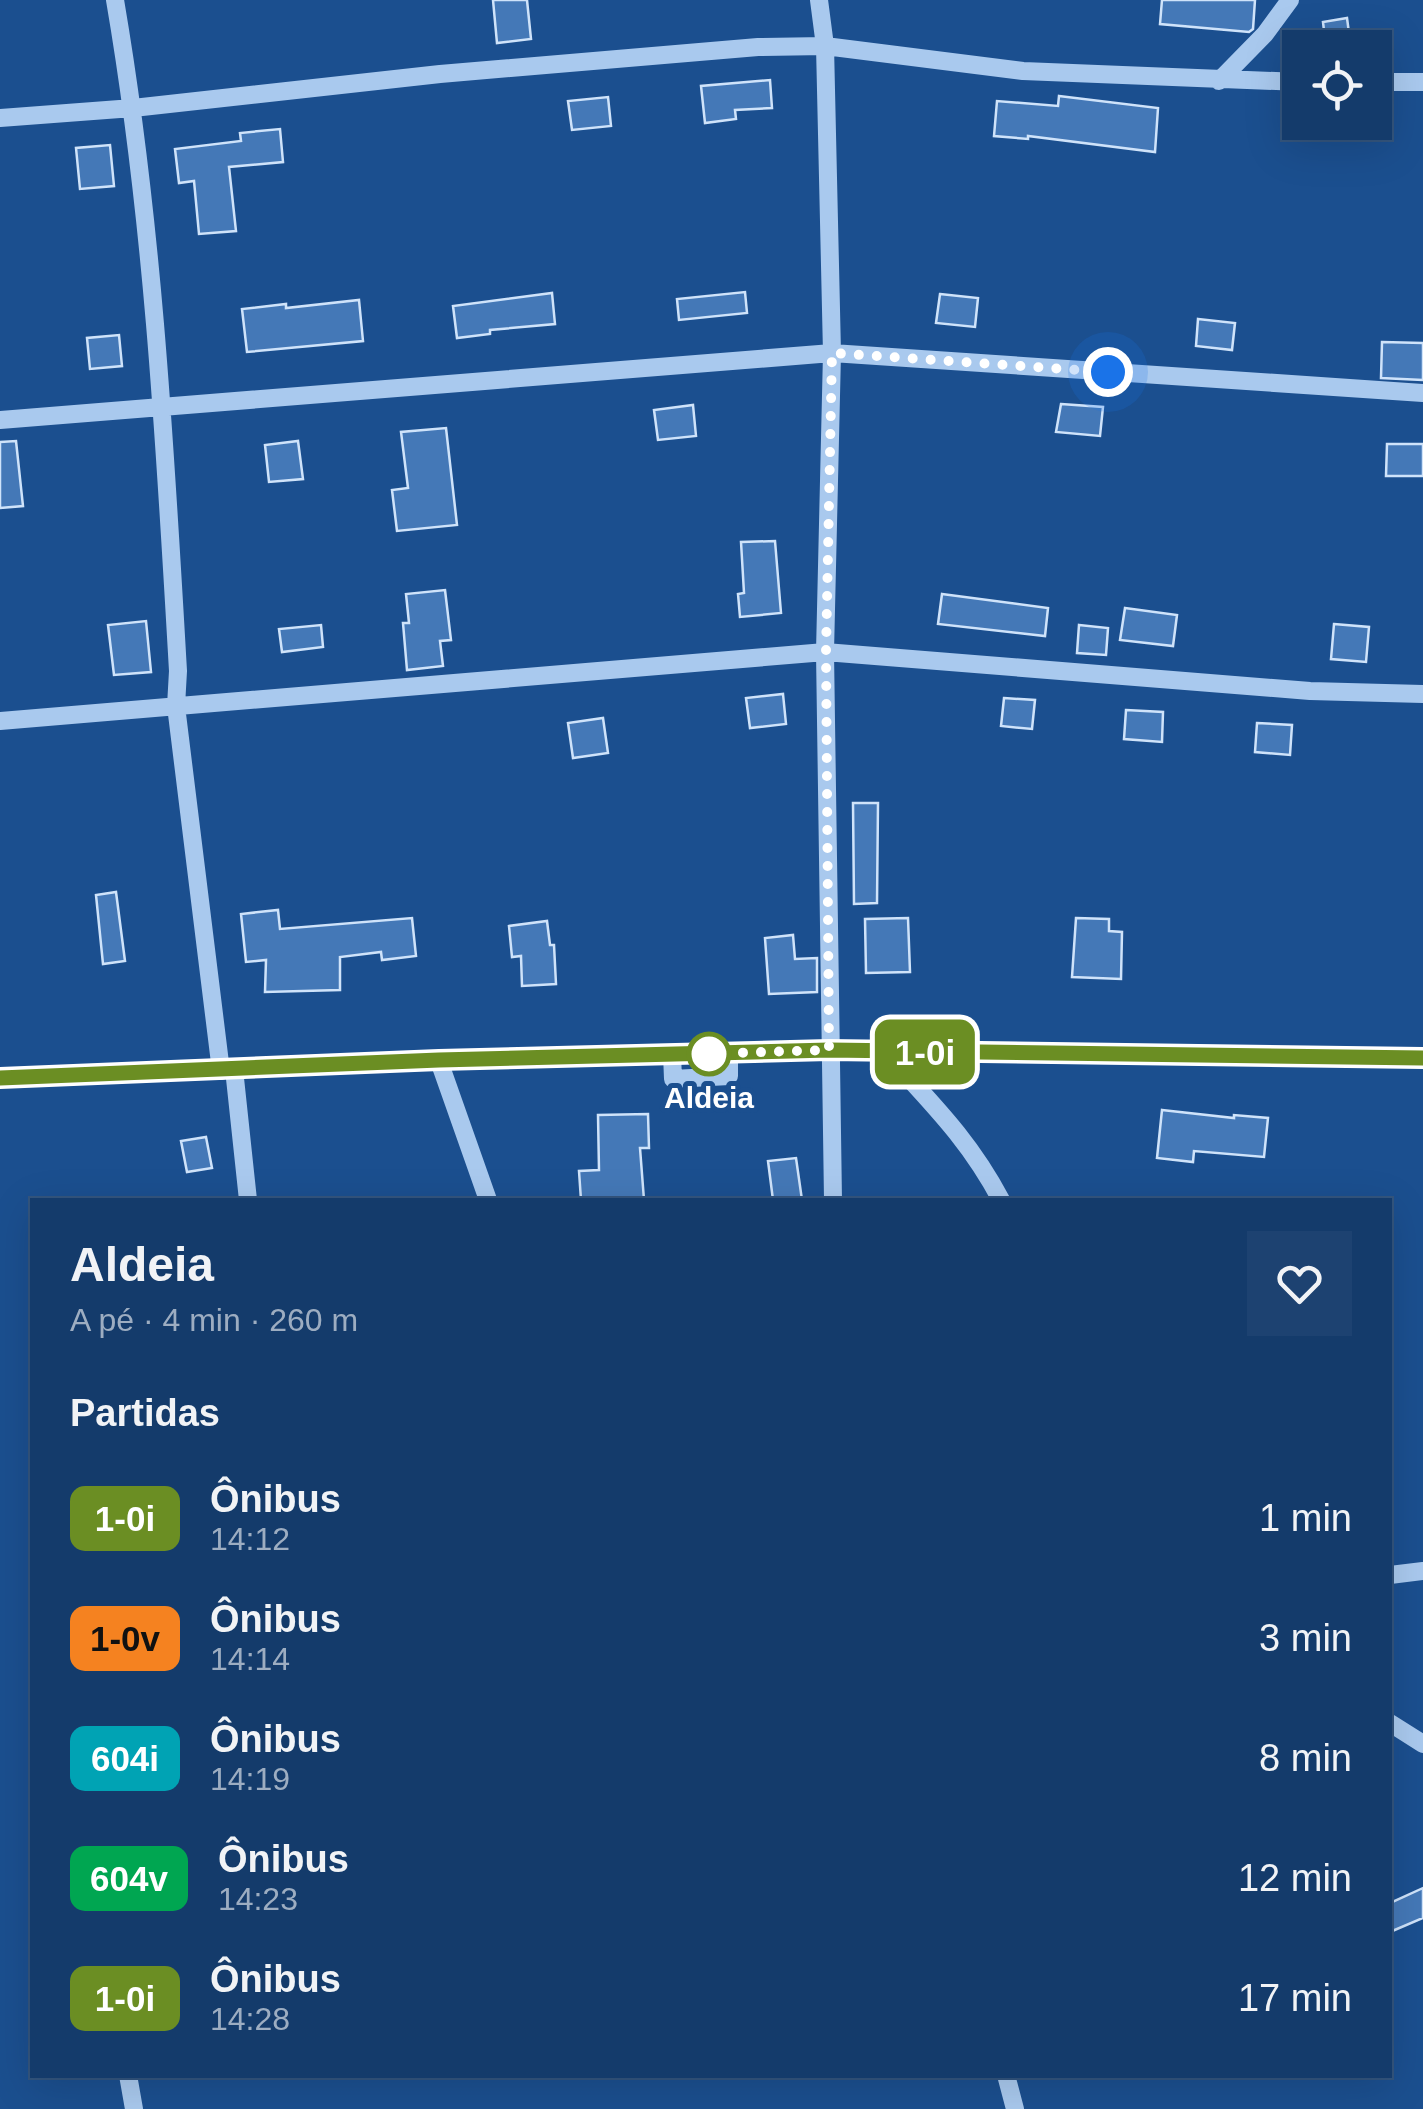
<!DOCTYPE html>
<html lang="pt">
<head>
<meta charset="utf-8">
<style>
	body { margin:0; font-family:Arial,sans-serif; background:#1d4271; color:#f1f3f6; height:100vh; display:flex; flex-direction:column; font-size:38px; white-space:nowrap }
	* { box-sizing:border-box; margin:0 }
	p { font-size:32px; color:#9dadc1 }
	.icon { flex:none; width:55px; height:55px; fill:none; stroke:currentColor; stroke-width:2; stroke-linecap:round; stroke-linejoin:round }
	.map { position:relative; flex:1; overflow:hidden }
	.side { position:absolute; left:30px; top:1198px; width:1362px; height:880px; display:flex; flex-direction:column; background:#143b6b; border-radius:0px; box-shadow:0 10px 40px #0002,0 0 0 2px #33557e }
	.side>* { flex:none }
	.badge { padding:0 20px; border-radius:15px; font-size:35px; line-height:65px }
	.fabs { position:absolute; left:1282px; top:30px; display:grid; gap:20px }
	.fabs a { display:grid; place-items:center; width:110px; height:110px; border-radius:0px; background:#143b6b; box-shadow:0 10px 40px #0002,0 0 0 2px #33557e; font-size:50px }
	.you { position:absolute; width:50px; height:50px; margin:-25px; border:8px solid #fff; border-radius:50%; background:#1a73e8; box-shadow:0 0 0 15px #1a73e833 }
	.map>.badge { position:absolute; translate:-50% -50%; box-shadow:0 0 0 5px #fff }
	h2 { padding:0 40px; font-size:38px; line-height:90px }
	.round { display:grid; place-items:center; flex:none; width:105px; height:105px; border-radius:0px; background:#1d4271 }
	.headline { display:flex; align-items:center; justify-content:space-between; height:170px; padding:0 40px }
	h1 { font-size:48px; font-weight:700; line-height:75px }
	ul { padding:0; list-style:none }
	li { display:flex; align-items:center; gap:30px; height:120px; padding:0 40px }
	li div { flex:1 }
	li b { display:block; font-size:38px }
	li em { font-style:normal }
	li .badge { min-width:110px; font-weight:700; text-align:center }
	.map>svg:first-child { display:block }
	.building { fill:#4478b7; stroke:#cfe3fa; stroke-width:2.5 }
	.lines { fill:none; stroke-linecap:round; stroke-linejoin:round }
	.minor { stroke:#a9c9ee; stroke-width:18 }
	.line-casing { stroke:#fff; stroke-width:22 }
	.line { stroke:#6b8e23; stroke-width:15 }
	.walk { stroke:#fff; stroke-width:10; stroke-dasharray:0 18 }
	.stop-dot { fill:#fff; stroke:#6b8e23; stroke-width:5 }
	.labels { text-anchor:middle; stroke-width:10; stroke-linejoin:round; paint-order:stroke }
	.stop-label { font-size:30px; font-weight:bold; fill:#fff; stroke:#1b4f8f }
</style>
</head>
<body>
<div class="map">
<svg width="1423" height="2109" viewBox="0 0 1423 2109">
	<rect width="100%" height="100%" fill="#1b4f8f"/>
	<path class="building" d="M493,0H527L531,39L497,43Z
		M1162,0H1255L1253,29L1249,32L1160,24Z
		M1347,18L1351,48H1326L1323,22Z
		M770,80L772,108L735,110L736,119L705,123L701,86Z
		M1059,96L1158,108L1155,152L1028,136V139L994,136L997,101L1058,106Z
		M608,97L611,126L572,130L568,101Z
		M280,129L283,162L229,167L236,231L199,234L194,181L179,183L175,149L241,141L240,133Z
		M110,145L114,186L80,189L76,148Z
		M745,292L747,313L679,320L677,299Z
		M552,293L555,324L490,330V334L457,338L453,306Z
		M940,294L978,298L975,327L936,323Z
		M359,300L363,341L247,352L242,309L286,304V308Z
		M1198,319L1235,323L1232,350L1196,346Z
		M119,335L122,366L90,369L87,338Z
		M1382,342L1423,343V380L1381,378Z
		M1061,404L1103,407L1100,436L1056,432Z
		M693,405L696,436L658,440L654,410Z
		M446,428L457,525L397,531L392,490L408,488L401,432Z
		M16,441L23,506L0,508V442Z
		M298,441L303,479L269,482L265,445Z
		M1387,444H1423V476H1386Z
		M775,541L781,613L740,617L738,594L744,593L741,542Z
		M445,590L451,640L440,641L443,666L407,670L403,623H409L406,594Z
		M942,594L1048,608L1045,636L938,624Z
		M1125,608L1177,615L1173,646L1120,640Z
		M146,621L151,672L114,675L108,625Z
		M1334,624L1369,627L1366,662L1331,659Z
		M321,625L323,647L282,652L279,629Z
		M1079,625L1108,628L1106,655L1077,653Z
		M783,694L786,724L750,728L746,698Z
		M1004,698L1035,700L1032,729L1001,726Z
		M1126,710L1163,712L1162,742L1124,739Z
		M603,718L608,753L573,758L568,723Z
		M1257,723L1292,725L1290,755L1255,752Z
		M853,803H878L877,903L854,904Z
		M116,892L125,961L103,964L96,895Z
		M278,910L280,929L412,918L416,956L382,960L381,952L340,957V990L265,992L266,960L246,962L241,914Z
		M908,918L910,972L866,973L865,919Z
		M1076,918L1109,919V931L1122,932L1121,979L1072,977Z
		M547,921L550,945H554L556,984L522,986L521,956L512,957L509,926Z
		M793,935L795,959L817,958V992L769,994L765,938Z
		M1162,1110L1234,1118V1115L1268,1118L1264,1157L1194,1151L1193,1162L1157,1158Z
		M648,1114L649,1148H640L644,1200H581L579,1171L599,1170L598,1115Z
		M206,1137L212,1168L187,1172L181,1141Z
		M796,1158L802,1200H773L768,1161Z
		M1423,1888V1918L1390,1932V1903Z"/>
	<g class="lines">
		<path class="minor" d="M115,0C153,222 165,446 178,671L176,706L221,1071
			M819,0L825,46L832,353L825,652L833,1200
			M1219,81L1265,34L1290,0
			M1375,82H1423
			M0,118L133,108L440,74L758,47L825,46L1023,71L1300,82
			M0,420L832,353L1423,393
			M0,721L825,652L1310,691L1423,694
			M884,1051C931,1103 968,1138 1001,1200
			M672,1054L673,1079L729,1076V1053
			M439,1061L488,1200
			M234,1069L248,1200
			M0,1078L439,1061L829,1050L1423,1058
			M1390,1575L1423,1571
			M1390,1723L1423,1744
			M128,2075L134,2109
			M1006,2075L1015,2109"/>
	</g>
	<g class="lines">
		<defs>
			<path id="line" d="M0,1078L439,1060L829,1050L1423,1058"/>
		</defs>
		<use href="#line" class="line-casing"/>
		<use href="#line" class="line"/>
		<path class="walk" d="M709,1054H699L829,1050L826,652L832,353L1108,372"/>
	</g>
	<circle class="stop-dot" cx="709" cy="1054" r="20"/>
	<g class="labels">
		<g class="stop-label">
			<text x="709" y="1108">Aldeia</text>
		</g>
	</g>
</svg>
<div class="fabs">
<a><svg class="icon" aria-label="locate" viewBox="0 0 24 24"><circle cx="12" cy="12" r="6"/><path d="M12 2v4M12 18v4M2 12h4M18 12h4"/></svg></a>
</div>
<div class="you" style="left:1108px;top:372px"></div>
<b class="badge" style="left:925px;top:1052px;background:#6b8e23;color:#fff">1-0i</b>
<section class="side">
<div class="headline"><div><h1>Aldeia</h1><p>A pé · 4 min · 260 m</p></div><a class="round"><svg class="icon" aria-label="heart" viewBox="0 0 24 24"><path d="M12 20l-8-8c-3-5 5-10 8-4 3-6 11-1 8 4z"/></svg></a></div>
<h2>Partidas</h2>
<ul>
<li><span class="badge" style="background:#6b8e23;color:#fff">1-0i</span><div><b>Ônibus</b><p>14:12</p></div><em>1 min</em></li>
<li><span class="badge" style="background:#f58220;color:#111">1-0v</span><div><b>Ônibus</b><p>14:14</p></div><em>3 min</em></li>
<li><span class="badge" style="background:#00a3b4;color:#fff">604i</span><div><b>Ônibus</b><p>14:19</p></div><em>8 min</em></li>
<li><span class="badge" style="background:#00a651;color:#fff">604v</span><div><b>Ônibus</b><p>14:23</p></div><em>12 min</em></li>
<li><span class="badge" style="background:#6b8e23;color:#fff">1-0i</span><div><b>Ônibus</b><p>14:28</p></div><em>17 min</em></li>
</ul>
</section>
</div>
</body>
</html>
